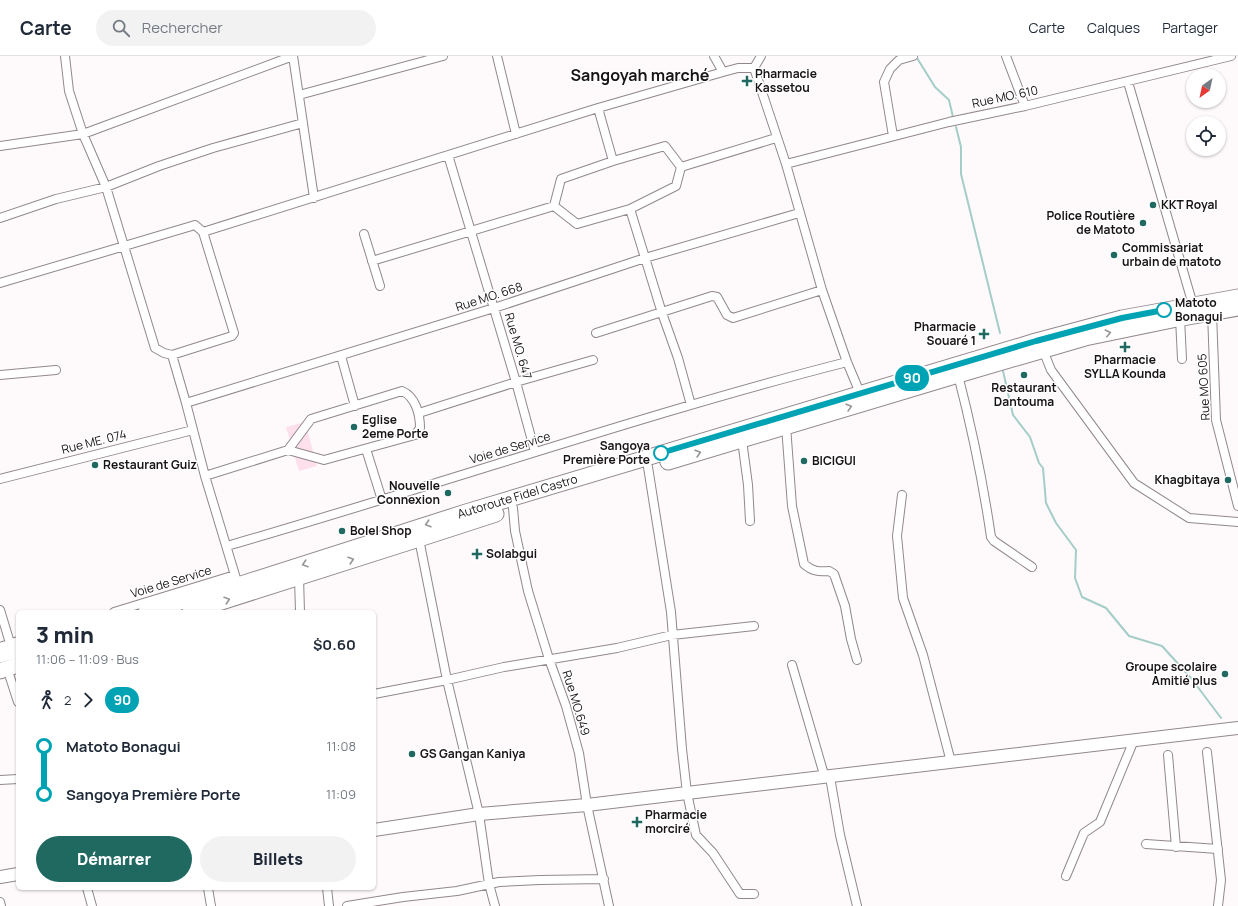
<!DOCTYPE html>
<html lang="fr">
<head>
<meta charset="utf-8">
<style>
	body { margin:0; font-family:Manrope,sans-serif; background:#f2f2f3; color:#1f2937; height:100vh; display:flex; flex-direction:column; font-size:15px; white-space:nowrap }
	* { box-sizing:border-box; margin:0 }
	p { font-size:13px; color:#747a83 }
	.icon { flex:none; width:22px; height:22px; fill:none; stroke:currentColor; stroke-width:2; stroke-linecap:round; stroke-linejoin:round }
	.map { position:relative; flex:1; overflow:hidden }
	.side { position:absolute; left:16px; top:554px; width:360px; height:280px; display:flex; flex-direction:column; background:#fff; border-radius:6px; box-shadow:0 1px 3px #0004 }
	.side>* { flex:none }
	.badge { padding:0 8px; border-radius:13px; font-size:14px; line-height:26px }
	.needle { width:26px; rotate:213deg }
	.controls { position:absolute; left:1186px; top:12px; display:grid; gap:8px }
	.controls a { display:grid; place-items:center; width:40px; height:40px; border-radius:50%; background:#fff; box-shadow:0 1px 3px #0004; font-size:20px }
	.map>.badge { position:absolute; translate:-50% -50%; box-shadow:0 0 0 2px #fff }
	.legs { display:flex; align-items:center; gap:6px; height:44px; padding:0 20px; font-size:13px }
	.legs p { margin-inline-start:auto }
	.overview { display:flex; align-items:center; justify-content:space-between; height:68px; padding:0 20px }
	h1 { font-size:22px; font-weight:800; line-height:30px }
	.button { display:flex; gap:8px; margin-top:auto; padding:8px 20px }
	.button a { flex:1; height:46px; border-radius:24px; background:#1f6961; color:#fff; font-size:16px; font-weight:800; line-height:46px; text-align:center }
	.button a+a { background:#f2f2f3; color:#1f2937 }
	ul { padding:0 20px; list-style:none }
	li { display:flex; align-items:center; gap:14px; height:48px; font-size:15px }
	li i { display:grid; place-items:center; width:6px; height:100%; margin:0 5px; background:currentColor }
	li i::after { content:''; width:10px; height:10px; margin:-5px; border:3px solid; border-radius:50%; background:#fff }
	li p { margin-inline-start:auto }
	li:first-child i { background:linear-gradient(#0000 50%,currentColor 0) }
	li:last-child i { background:linear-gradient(currentColor 50%,#0000 0) }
	header { display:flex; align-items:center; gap:24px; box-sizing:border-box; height:56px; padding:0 20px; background:#fff; border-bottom:1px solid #e0e1e3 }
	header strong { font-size:19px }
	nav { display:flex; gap:22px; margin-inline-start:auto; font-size:14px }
	.search { width:280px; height:36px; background:#f2f2f3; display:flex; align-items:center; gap:10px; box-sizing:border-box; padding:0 14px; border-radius:22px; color:#747a83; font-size:15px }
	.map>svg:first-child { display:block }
	.park { fill:#fee0ed }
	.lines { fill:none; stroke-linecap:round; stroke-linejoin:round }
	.stream { stroke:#a4cdc7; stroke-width:2 }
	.street-casing { stroke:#92888c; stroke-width:10 }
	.secondary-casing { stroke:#92888c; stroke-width:14 }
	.highway-casing { stroke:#92888c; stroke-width:17 }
	.street { stroke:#fff; stroke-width:8 }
	.secondary { stroke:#fff; stroke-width:12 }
	.highway { stroke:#fff; stroke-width:15 }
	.oneway { stroke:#979596 }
	.line-1-casing { stroke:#fff; stroke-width:9 }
	.line-1 { stroke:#00a3b4; stroke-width:6 }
	.poi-dot { fill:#1f6961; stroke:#fff; stroke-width:1.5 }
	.stop-1-dot { fill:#fff; stroke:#00a3b4; stroke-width:2 }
	.labels { text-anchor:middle; stroke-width:3; stroke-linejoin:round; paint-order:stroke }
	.poi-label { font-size:12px; font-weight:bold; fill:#181416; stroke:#fff; text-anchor:start }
	.street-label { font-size:12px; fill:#181416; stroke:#fff }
	.stop-label { font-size:12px; font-weight:bold; fill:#181416; stroke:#fff; text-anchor:start }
	.district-label { font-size:16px; font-weight:bold; fill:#181416; stroke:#fff }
</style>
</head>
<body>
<header>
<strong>Carte</strong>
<div class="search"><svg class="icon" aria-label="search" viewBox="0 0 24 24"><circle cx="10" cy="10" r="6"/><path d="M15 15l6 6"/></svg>Rechercher</div>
<nav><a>Carte</a><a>Calques</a><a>Partager</a></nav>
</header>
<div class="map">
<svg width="1238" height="850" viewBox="0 0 1238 850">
	<rect width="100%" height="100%" fill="#fef9fb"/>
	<path class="park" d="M305,366L317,410L299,415L286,371Z"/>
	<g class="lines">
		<path class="stream" d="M917,2L935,31L949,44L953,61
			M956,71L961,91V118L1000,277
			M1003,315L1013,359L1030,381L1039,407L1043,412L1046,447L1056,467L1076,494L1075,522L1082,541L1106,552L1129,580L1162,590L1191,622L1221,662"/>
		<defs>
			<path id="street" d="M65,0L69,35L83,78L106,131L155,292L164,297L172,299L232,280L234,277L203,176L598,52L723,16
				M293,0L314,142
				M497,0L516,78
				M714,0L723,16L738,12H754L786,108L822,234L847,306L860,337
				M1006,0L1025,50
				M754,12L761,0
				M1128,26L1193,249
				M299,39L443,0
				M598,52L613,105
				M893,80L884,26L890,13L899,4L913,0
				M0,90L83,78L293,0
				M448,99L516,326L535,396
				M786,108L949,66L1025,50L1231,0
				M554,150L577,168L630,153L676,130L681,111L776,82
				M630,153L662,257L678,302L691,349
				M0,162L56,143L106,131L159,110L213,92L303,67
				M364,178L380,230
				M372,205L554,150L561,123L613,105L665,90L681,111
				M0,227L195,169L203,176
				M1212,257L1216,364L1238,450
				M1180,262L1182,303
				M596,277L712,240L717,241L727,259L733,262L822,234
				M1043,294L1051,314L1134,427L1189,462L1238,466
				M172,299L186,347L205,420L238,529
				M341,300L355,350
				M0,319L56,314
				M958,319C972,373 983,426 991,481L994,485L1032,511
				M186,347L494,252L645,202L799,157
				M419,357L516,326L593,304
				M786,370L792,450L804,508C812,515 818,516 829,515L834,518L845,550L851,583L857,604
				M742,384L748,429L750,465
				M366,393L382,444
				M648,411L671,556L682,693L687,737L696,779L713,797L740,838H754
				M205,420L288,394L311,363L402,335C416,341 420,359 420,372L415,379L324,404L288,394
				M0,423L193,374
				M902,439L897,480L903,542L923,599L951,706
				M513,452L515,475L528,535L549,603L566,650L579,697L587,749L609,850
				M419,483L447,624L479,758L489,828L495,850
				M227,490C317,464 407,436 497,408C613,372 729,336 847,306
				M299,521L300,556
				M0,554L10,587
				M114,556L235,519
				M0,591L18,585
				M792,609L825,722
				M7,612L18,646
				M374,638L447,624L504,611L617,592L672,579L754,570
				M1207,696L1221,824L1218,850
				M1168,699L1176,791
				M830,721L840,779L857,850
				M0,724L18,723
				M1146,788L1218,793
				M1066,820L1084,777L1100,766L1134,684
				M87,832L92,850
				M208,832L211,850
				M327,832L329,850
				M0,846L1,850
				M347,850L403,841L457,835L499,826L540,824L604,823"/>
			<path id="secondary" d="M374,774L479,758L587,749L687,737L1238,672
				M0,821L18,818"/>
			<g id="highway">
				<path d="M668,406L958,319L1085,282L1177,263L1238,252"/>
				<path id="s1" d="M146,556L238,529L466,456L1036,285L1122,262L1238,241"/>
				<path d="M190,556L419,483L496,458"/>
				<path d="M0,599L18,594"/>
				<path d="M0,615L18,609"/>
			</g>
		</defs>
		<use href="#street" class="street-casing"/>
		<use href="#secondary" class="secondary-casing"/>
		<use href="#highway" class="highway-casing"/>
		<use href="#street" class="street"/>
		<use href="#secondary" class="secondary"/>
		<use href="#highway" class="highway"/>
	</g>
	<defs><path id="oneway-chevron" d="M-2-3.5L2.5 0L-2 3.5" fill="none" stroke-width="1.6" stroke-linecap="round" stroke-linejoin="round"/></defs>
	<g class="oneway">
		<use href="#oneway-chevron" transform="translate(1108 277) rotate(-13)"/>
		<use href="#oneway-chevron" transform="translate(849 351) rotate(-16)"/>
		<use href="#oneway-chevron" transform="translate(698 397) rotate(-16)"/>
		<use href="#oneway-chevron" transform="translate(428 468) rotate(162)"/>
		<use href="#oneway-chevron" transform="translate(351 504) rotate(-17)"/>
		<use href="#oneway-chevron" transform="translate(305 508) rotate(162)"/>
		<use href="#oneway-chevron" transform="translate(227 544) rotate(-18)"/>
	</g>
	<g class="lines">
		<defs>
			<path id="line-1" d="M661,397L1036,285L1122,262L1164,254"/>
		</defs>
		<use href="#line-1" class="line-1-casing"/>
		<use href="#line-1" class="line-1"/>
	</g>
	<g class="poi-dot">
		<path d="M745 19h4v4h4v4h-4v4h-4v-4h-4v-4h4z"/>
		<circle cx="1153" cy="149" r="4"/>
		<circle cx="1143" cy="167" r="4"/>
		<circle cx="1114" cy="199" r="4"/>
		<path d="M982 272h4v4h4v4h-4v4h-4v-4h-4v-4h4z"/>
		<path d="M1123 285h4v4h4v4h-4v4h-4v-4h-4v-4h4z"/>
		<circle cx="1024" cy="319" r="4"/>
		<circle cx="354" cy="371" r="4"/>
		<circle cx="804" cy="405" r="4"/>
		<circle cx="95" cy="409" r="4"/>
		<circle cx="1228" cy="424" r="4"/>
		<circle cx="448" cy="437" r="4"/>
		<circle cx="342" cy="475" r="4"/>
		<path d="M475 492h4v4h4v4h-4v4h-4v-4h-4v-4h4z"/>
		<circle cx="1225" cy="618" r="4"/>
		<circle cx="412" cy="698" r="4"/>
		<path d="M635 760h4v4h4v4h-4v4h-4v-4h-4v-4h4z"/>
	</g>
	<g class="stop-1-dot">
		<circle cx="1164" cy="254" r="7"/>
		<circle cx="661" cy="397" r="7"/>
	</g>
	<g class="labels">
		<g class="poi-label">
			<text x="755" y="22">Pharmacie<tspan x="755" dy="14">Kassetou</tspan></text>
			<text x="1161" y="153">KKT Royal</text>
			<text x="1135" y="164" text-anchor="end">Police Routière<tspan x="1135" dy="14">de Matoto</tspan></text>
			<text x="1122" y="196">Commissariat<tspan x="1122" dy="14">urbain de matoto</tspan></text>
			<text x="976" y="275" text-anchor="end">Pharmacie<tspan x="976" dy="14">Souaré 1</tspan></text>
			<text x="1125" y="308" text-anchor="middle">Pharmacie<tspan x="1125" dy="14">SYLLA Kounda</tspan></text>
			<text x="1024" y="336" text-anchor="middle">Restaurant<tspan x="1024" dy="14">Dantouma</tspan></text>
			<text x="362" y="368">Eglise<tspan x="362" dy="14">2eme Porte</tspan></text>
			<text x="812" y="409">BICIGUI</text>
			<text x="103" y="413">Restaurant Guiz</text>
			<text x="1220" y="428" text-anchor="end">Khagbitaya</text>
			<text x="440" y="434" text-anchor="end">Nouvelle<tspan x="440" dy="14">Connexion</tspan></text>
			<text x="350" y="479">Bolel Shop</text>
			<text x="486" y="502">Solabgui</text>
			<text x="1217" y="615" text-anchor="end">Groupe scolaire<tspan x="1217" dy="14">Amitié plus</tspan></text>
			<text x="420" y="702">GS Gangan Kaniya</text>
			<text x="645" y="763">Pharmacie<tspan x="645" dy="14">morciré</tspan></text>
		</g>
		<g class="street-label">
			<text transform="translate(1005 41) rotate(-12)" y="4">Rue MO. 610</text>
			<text transform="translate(489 241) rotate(-18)" y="4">Rue MO. 668</text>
			<text transform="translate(518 290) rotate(74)" y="4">Rue MO. 647</text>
			<text transform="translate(1204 331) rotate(-93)" y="4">Rue MO 605</text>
			<text transform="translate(94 386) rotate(-14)" y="4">Rue ME. 074</text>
			<text transform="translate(510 392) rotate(-17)" y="4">Voie de Service</text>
			<text dy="4" stroke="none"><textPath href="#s1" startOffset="389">Autoroute Fidel Castro</textPath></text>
			<text transform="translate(171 526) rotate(-17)" y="4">Voie de Service</text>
			<text transform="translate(576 647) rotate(73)" y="4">Rue MO.649</text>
		</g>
		<g class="stop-label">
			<text x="1175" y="251">Matoto<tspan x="1175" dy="14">Bonagui</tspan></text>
			<text x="650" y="394" text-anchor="end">Sangoya<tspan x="650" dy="14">Première Porte</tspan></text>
		</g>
		<g class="district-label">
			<text x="640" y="25">Sangoyah marché</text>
		</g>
	</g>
</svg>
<div class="controls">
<a><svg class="needle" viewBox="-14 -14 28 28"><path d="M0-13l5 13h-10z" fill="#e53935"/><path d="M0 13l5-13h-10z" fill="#747a83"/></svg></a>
<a><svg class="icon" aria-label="locate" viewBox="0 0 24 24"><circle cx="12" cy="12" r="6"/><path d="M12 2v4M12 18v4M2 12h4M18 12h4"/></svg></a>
</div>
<b class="badge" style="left:912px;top:322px;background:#00a3b4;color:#fff">90</b>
<section class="side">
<div class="overview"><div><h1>3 min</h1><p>11:06 – 11:09 · Bus</p></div><b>$0.60</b></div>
<div class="legs"><svg class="icon" aria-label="walk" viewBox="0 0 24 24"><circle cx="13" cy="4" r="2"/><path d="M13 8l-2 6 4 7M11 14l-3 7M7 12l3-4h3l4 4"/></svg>2<svg class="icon" aria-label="forward" viewBox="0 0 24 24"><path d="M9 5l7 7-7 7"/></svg><b class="badge" style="background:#00a3b4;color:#fff">90</b></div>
<ul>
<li><i style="color:#00a3b4"></i><b>Matoto Bonagui</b><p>11:08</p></li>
<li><i style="color:#00a3b4"></i><b>Sangoya Première Porte</b><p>11:09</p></li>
</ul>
<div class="button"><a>Démarrer</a><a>Billets</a></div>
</section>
</div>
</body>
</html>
